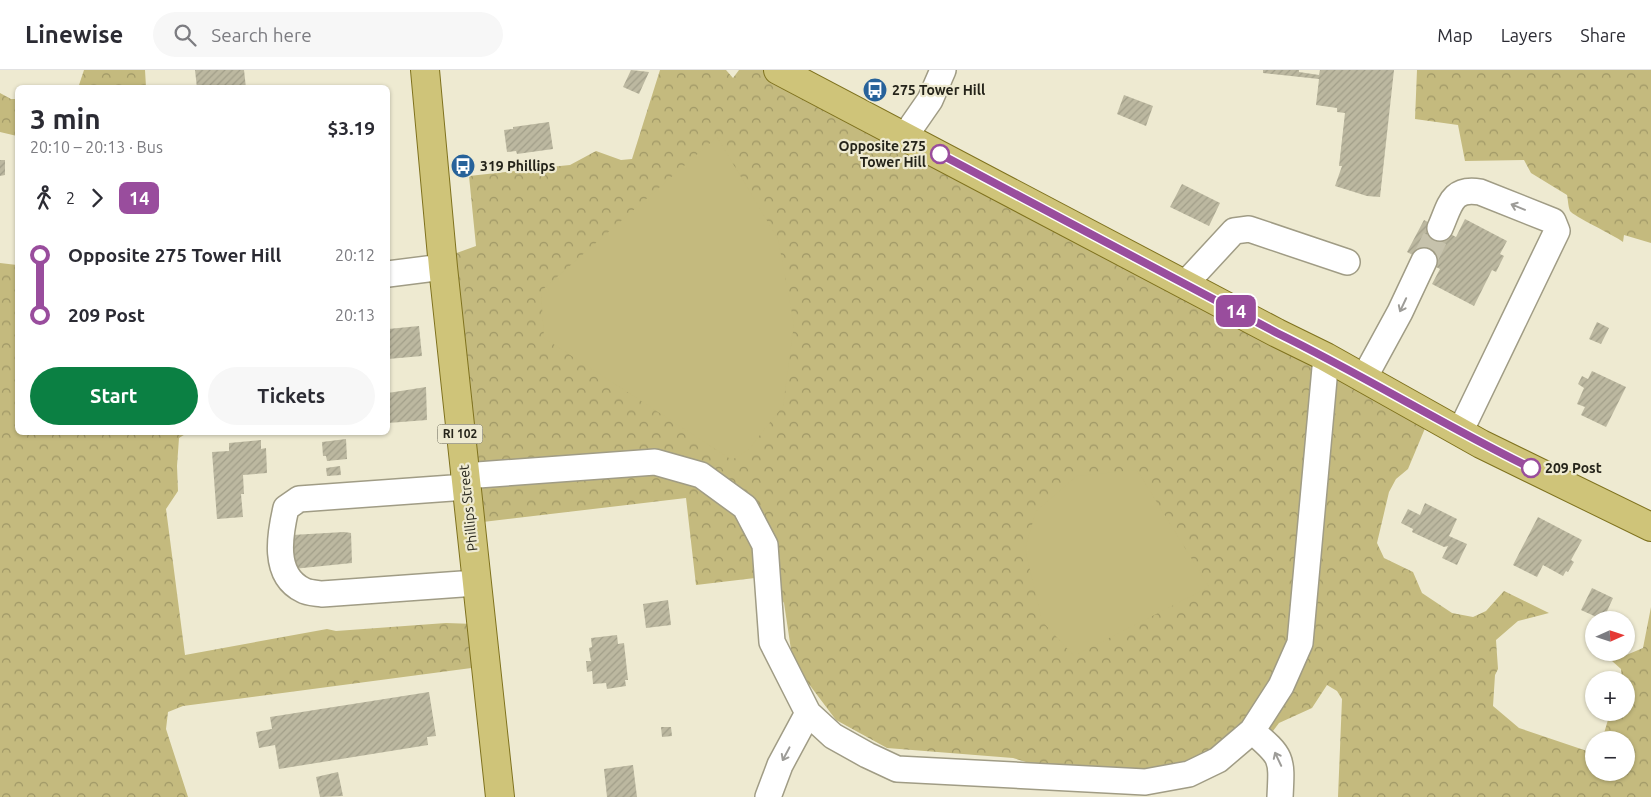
<!DOCTYPE html>
<html lang="en">
<head>
<meta charset="utf-8">
<style>
	body { margin:0; font-family:Ubuntu,sans-serif; background:#f7f7f7; color:#2b2b33; height:100vh; display:flex; flex-direction:column; font-size:19px; white-space:nowrap }
	* { box-sizing:border-box; margin:0 }
	p { font-size:16px; color:#7c7c81 }
	.icon { flex:none; width:28px; height:28px; fill:none; stroke:currentColor; stroke-width:2; stroke-linecap:round; stroke-linejoin:round }
	.map { position:relative; flex:1; overflow:hidden }
	.side { position:absolute; left:15px; top:15px; width:375px; height:350px; display:flex; flex-direction:column; background:#fff; border-radius:8px; box-shadow:0 1px 4px #0004 }
	.side>* { flex:none }
	.badge { padding:0 10px; border-radius:8px; font-size:18px; line-height:32px }
	.needle { width:32px; rotate:87deg }
	.fabs { position:absolute; left:1585px; top:541px; display:grid; gap:10px }
	.fabs a { display:grid; place-items:center; width:50px; height:50px; border-radius:50%; background:#fff; box-shadow:0 1px 4px #0004; font-size:25px }
	.map>.badge { position:absolute; translate:-50% -50%; box-shadow:0 0 0 2px #fff }
	.legs { display:flex; align-items:center; gap:8px; height:55px; padding:0 15px; font-size:16px }
	.legs p { margin-inline-start:auto }
	.headline { display:flex; align-items:center; justify-content:space-between; height:85px; padding:0 15px }
	h1 { font-size:28px; font-weight:700; line-height:38px }
	.button { display:flex; gap:10px; margin-top:auto; padding:10px 15px }
	.button a { flex:1; height:58px; border-radius:30px; background:#0b8043; color:#fff; font-size:20px; font-weight:700; line-height:58px; text-align:center }
	.button a+a { background:#f7f7f7; color:#2b2b33 }
	ul { padding:0 15px; list-style:none }
	li { display:flex; align-items:center; gap:18px; height:60px; font-size:19px }
	li i { display:grid; place-items:center; width:8px; height:100%; margin:0 6px; background:currentColor }
	li i::after { content:''; width:12px; height:12px; margin:-6px; border:4px solid; border-radius:50%; background:#fff }
	li p { margin-inline-start:auto }
	li:first-child i { background:linear-gradient(#0000 50%,currentColor 0) }
	li:last-child i { background:linear-gradient(currentColor 50%,#0000 0) }
	header { display:flex; align-items:center; gap:30px; box-sizing:border-box; height:70px; padding:0 25px; background:#fff; border-bottom:1px solid #e1e1e2 }
	header strong { font-size:24px }
	nav { display:flex; gap:28px; margin-inline-start:auto; font-size:18px }
	.search { width:350px; height:45px; background:#f7f7f7; display:flex; align-items:center; gap:12px; box-sizing:border-box; padding:0 18px; border-radius:28px; color:#7c7c81; font-size:19px }
	.map>svg:first-child { display:block }
	.forest { fill:url(#forest-crowns) }
	.pitch { fill:#c4ba7e }
	.building { fill:url(#building-hatch) }
	.lines { fill:none; stroke-linecap:round; stroke-linejoin:round }
	.minor-tunnel { stroke:#c6c2ac; stroke-width:25; stroke-dasharray:25 12; stroke-linecap:butt }
	.minor-casing { stroke:#a09c85; stroke-width:28 }
	.major-casing { stroke:#7f721e; stroke-width:30 }
	.minor { stroke:#fff; stroke-width:25 }
	.major { stroke:#cfc479; stroke-width:28 }
	.oneway { stroke:#9d9c98 }
	.line-1-casing { stroke:#fff; stroke-width:11 }
	.line-1 { stroke:#994d9d; stroke-width:8 }
	.stop-1-dot { fill:#fff; stroke:#994d9d; stroke-width:2.5 }
	.labels { text-anchor:middle; stroke-width:4.5; stroke-linejoin:round; paint-order:stroke }
	.shield { fill:#eeead1; stroke:#615f51; stroke-width:1 }
	.shield-label { font-size:12px; font-weight:bold; fill:#25241a }
	.poi-label { font-size:14px; font-weight:bold; fill:#25241a; stroke:#eeead1; text-anchor:start }
	.stop-label { font-size:14px; font-weight:bold; fill:#25241a; stroke:#eeead1; text-anchor:end }
	.street-label { font-size:14px; fill:#25241a; stroke:#eeead1 }
</style>
</head>
<body>
<header>
<strong>Linewise</strong>
<div class="search"><svg class="icon" aria-label="search" viewBox="0 0 24 24"><circle cx="10" cy="10" r="6"/><path d="M15 15l6 6"/></svg>Search here</div>
<nav><a>Map</a><a>Layers</a><a>Share</a></nav>
</header>
<div class="map">
<svg width="1651" height="727" viewBox="0 0 1651 727">
	<defs>
		<pattern id="forest-crowns" width="20" height="18" patternUnits="userSpaceOnUse" patternTransform="scale(1.25)"><rect width="20" height="18" fill="#c4ba7e"/><path d="M2 6a3 3 0 1 1 6 0M12 15a3 3 0 1 1 6 0" fill="none" stroke="#9f9766"/></pattern>
		<pattern id="building-hatch" width="6" height="6" patternUnits="userSpaceOnUse" patternTransform="scale(1.25)"><rect width="6" height="6" fill="#bcb8a0"/><path d="M-1 1l2-2M0 6l6-6M5 7l2-2" fill="none" stroke="#a19e89"/></pattern>
	</defs>
	<rect width="100%" height="100%" fill="#eeead1"/>
	<path class="forest" d="M84,0H145L146,17H75L79,15Z
		M660,0H726L733,8L739,0H782L1431,344L1408,399L1396,409L1389,422L1377,473L1384,488L1413,502L1422,523L1452,543L1473,547L1486,541L1504,521L1549,543L1518,551L1496,570L1498,599L1495,605L1493,636L1519,658L1587,681L1594,680V702H1626V670H1602L1610,643L1626,642V610H1622L1621,599L1612,591L1643,578L1651,537V727H1338L1342,629L1337,621L1327,615L1312,638L1279,653L1264,673L1187,712L1049,699L1013,688L887,678L836,650L793,593L784,533L771,513L755,508L696,515L686,428L466,454L440,189L476,176L469,106L523,100L524,97L538,94L540,98L570,95L596,81L621,90L632,89Z
		M1417,0H1651V173L1624,165L1623,172C1614,165 1573,146 1570,141C1568,136 1568,129 1567,125L1531,103L1524,90L1465,91L1458,55L1415,49Z
		M0,23L11,29H17V66L0,62Z
		M0,193L17,195L18,362L187,363L179,368L177,396L178,421L166,439L185,585L327,559L336,561L446,553L475,554L479,597L183,636L168,642L166,659L188,727H0Z"/>
	<path class="pitch" d="M717,67L778,169L794,254L783,336L749,379L732,390L544,268L541,221Z
		M1137,400L1209,517L1074,586L1042,551L1025,479L1036,441L1077,406Z"/>
	<path class="building" d="M195,0H244L246,18H197Z
		M631,0L649,2L639,24L623,17Z
		M1263,0H1299V2L1319,5L1320,0H1394L1380,127L1367,126L1335,116L1342,96H1339L1345,43L1337,42V38L1316,35L1319,9L1263,3Z
		M1124,25L1153,36L1146,56L1117,44Z
		M549,52L553,79L517,84L516,81L507,82L504,60L513,59V57Z
		M0,90H5V105L0,106Z
		M1182,114L1220,133L1209,156L1170,137Z
		M1465,149L1507,171L1500,184L1504,186L1496,202L1492,200L1474,236L1432,214L1440,199L1407,182L1424,150L1456,167Z
		M1597,252L1609,258L1601,274L1589,269Z
		M419,256L422,286L388,289V259Z
		M1592,301L1626,317L1606,357L1581,345L1585,337L1577,334L1584,318L1578,314L1582,306L1588,309Z
		M426,317L427,350L388,353V323Z
		M346,369L347,389L327,391L326,386H323L322,372Z
		M261,370V379L266,378L267,403L243,405L244,424H241L243,447L217,449L212,382L229,381V373Z
		M340,396L341,405L327,406L326,398Z
		M1425,433L1457,449L1449,466L1467,474L1457,495L1442,488L1448,476L1444,477L1412,462L1413,459L1401,453L1408,439L1420,445Z
		M1538,447L1582,470L1571,490L1574,492L1568,502L1566,501L1563,506L1543,495L1537,507L1513,495Z
		M344,462L351,463L352,493L293,499L292,465Z
		M1592,518L1613,528L1603,550L1581,540Z
		M668,530L671,555L646,558L643,534Z
		M617,565L618,574L624,573L628,610H625L626,616L607,619L606,613L593,614L592,601L587,602L586,591H591L589,578L592,577L591,568Z
		M429,622L436,666L427,667L428,675L279,699L275,675L259,678L256,662L272,659L270,647Z
		M661,657H671L672,666L662,667Z
		M633,695L637,727H607L604,699Z
		M338,702L343,726L320,727L316,707Z"/>
	<g class="lines">
		<path class="minor-tunnel" d="M1424,191L1440,158"/>
		<defs>
			<path id="minor" d="M905,66L930,30L943,0
				M1440,158C1450,136 1451,117 1480,122L1553,151L1557,161L1460,362
				M388,204L443,197
				M1185,214L1234,161L1249,159L1347,192
				M1364,308L1400,242L1424,191
				M464,406L655,392L701,405L745,437L765,475L772,572L808,643L833,666L867,685L897,699L1145,712L1189,704L1218,690L1252,661L1281,616L1300,573L1326,287
				M466,417L299,429L286,438C280,464 272,505 303,520C308,523 316,523 322,524L476,513
				M1252,661C1283,687 1282,688 1280,727
				M768,727L780,695L808,643"/>
			<path id="major" d="M425,0L443,197L500,727
				M778,0L1277,263L1326,287L1481,374L1651,457"/>
		</defs>
		<use href="#minor" class="minor-casing"/>
		<use href="#major" class="major-casing"/>
		<use href="#minor" class="minor"/>
		<use href="#major" class="major"/>
	</g>
	<defs><path id="oneway-shaft" d="M-6 0H5M1.5-3L5.5 0L1.5 3" fill="none" stroke-width="1.6" stroke-linecap="round" stroke-linejoin="round" transform="scale(1.25)"/></defs>
	<g class="oneway">
		<use href="#oneway-shaft" transform="translate(1518 137) rotate(-158)"/>
		<use href="#oneway-shaft" transform="translate(1403 235) rotate(115)"/>
		<use href="#oneway-shaft" transform="translate(786 684) rotate(118)"/>
		<use href="#oneway-shaft" transform="translate(1278 689) rotate(-115)"/>
	</g>
	<g class="lines">
		<defs>
			<path id="line-1" d="M940,84L1277,263C1363,305 1445,356 1531,398"/>
		</defs>
		<use href="#line-1" class="line-1-casing"/>
		<use href="#line-1" class="line-1"/>
	</g>
	<defs>
		<symbol id="bus-disc" viewBox="-11 -11 22 22"><circle r="9.5" fill="#27629a" stroke="#eeead1"/><path d="M-5-6H5V4H4V6H2V4H-2V6H-4V4H-5ZM-3.5-4V0h7V-4ZM-3.5 1.2v1.5H-2V1.2ZM2 1.2v1.5H3.5V1.2Z" fill="#fff"/></symbol>
	</defs>
	<g fill-rule="evenodd">
		<use href="#bus-disc" x="861" y="6" width="28" height="28"/>
		<use href="#bus-disc" x="449" y="82" width="28" height="28"/>
	</g>
	<g class="stop-1-dot">
		<circle cx="940" cy="84" r="9"/>
		<circle cx="1531" cy="398" r="9"/>
	</g>
	<g class="labels">
		<rect class="shield" x="437.5" y="354.5" width="45" height="19" rx="4"/>
		<g class="shield-label">
			<text x="460" y="368">RI 102</text>
		</g>
		<g class="poi-label">
			<text x="892" y="25">275 Tower Hill</text>
			<text x="480" y="101">319 Phillips</text>
		</g>
		<g class="stop-label">
			<text x="926" y="81">Opposite 275<tspan x="926" dy="16">Tower Hill</tspan></text>
			<text x="1545" y="403" text-anchor="start">209 Post</text>
		</g>
		<g class="street-label">
			<text transform="translate(468 438) rotate(-96)" y="5">Phillips Street</text>
		</g>
	</g>
</svg>
<div class="fabs">
<a><svg class="needle" viewBox="-14 -14 28 28"><path d="M0-13l5 13h-10z" fill="#e53935"/><path d="M0 13l5-13h-10z" fill="#7c7c81"/></svg></a>
<a>+</a>
<a>−</a>
</div>
<b class="badge" style="left:1236px;top:241px;background:#994d9d;color:#fff">14</b>
<section class="side">
<div class="headline"><div><h1>3 min</h1><p>20:10 – 20:13 · Bus</p></div><b>$3.19</b></div>
<div class="legs"><svg class="icon" aria-label="walk" viewBox="0 0 24 24"><circle cx="13" cy="4" r="2"/><path d="M13 8l-2 6 4 7M11 14l-3 7M7 12l3-4h3l4 4"/></svg>2<svg class="icon" aria-label="forward" viewBox="0 0 24 24"><path d="M9 5l7 7-7 7"/></svg><b class="badge" style="background:#994d9d;color:#fff">14</b></div>
<ul>
<li><i style="color:#994d9d"></i><b>Opposite 275 Tower Hill</b><p>20:12</p></li>
<li><i style="color:#994d9d"></i><b>209 Post</b><p>20:13</p></li>
</ul>
<div class="button"><a>Start</a><a>Tickets</a></div>
</section>
</div>
</body>
</html>
